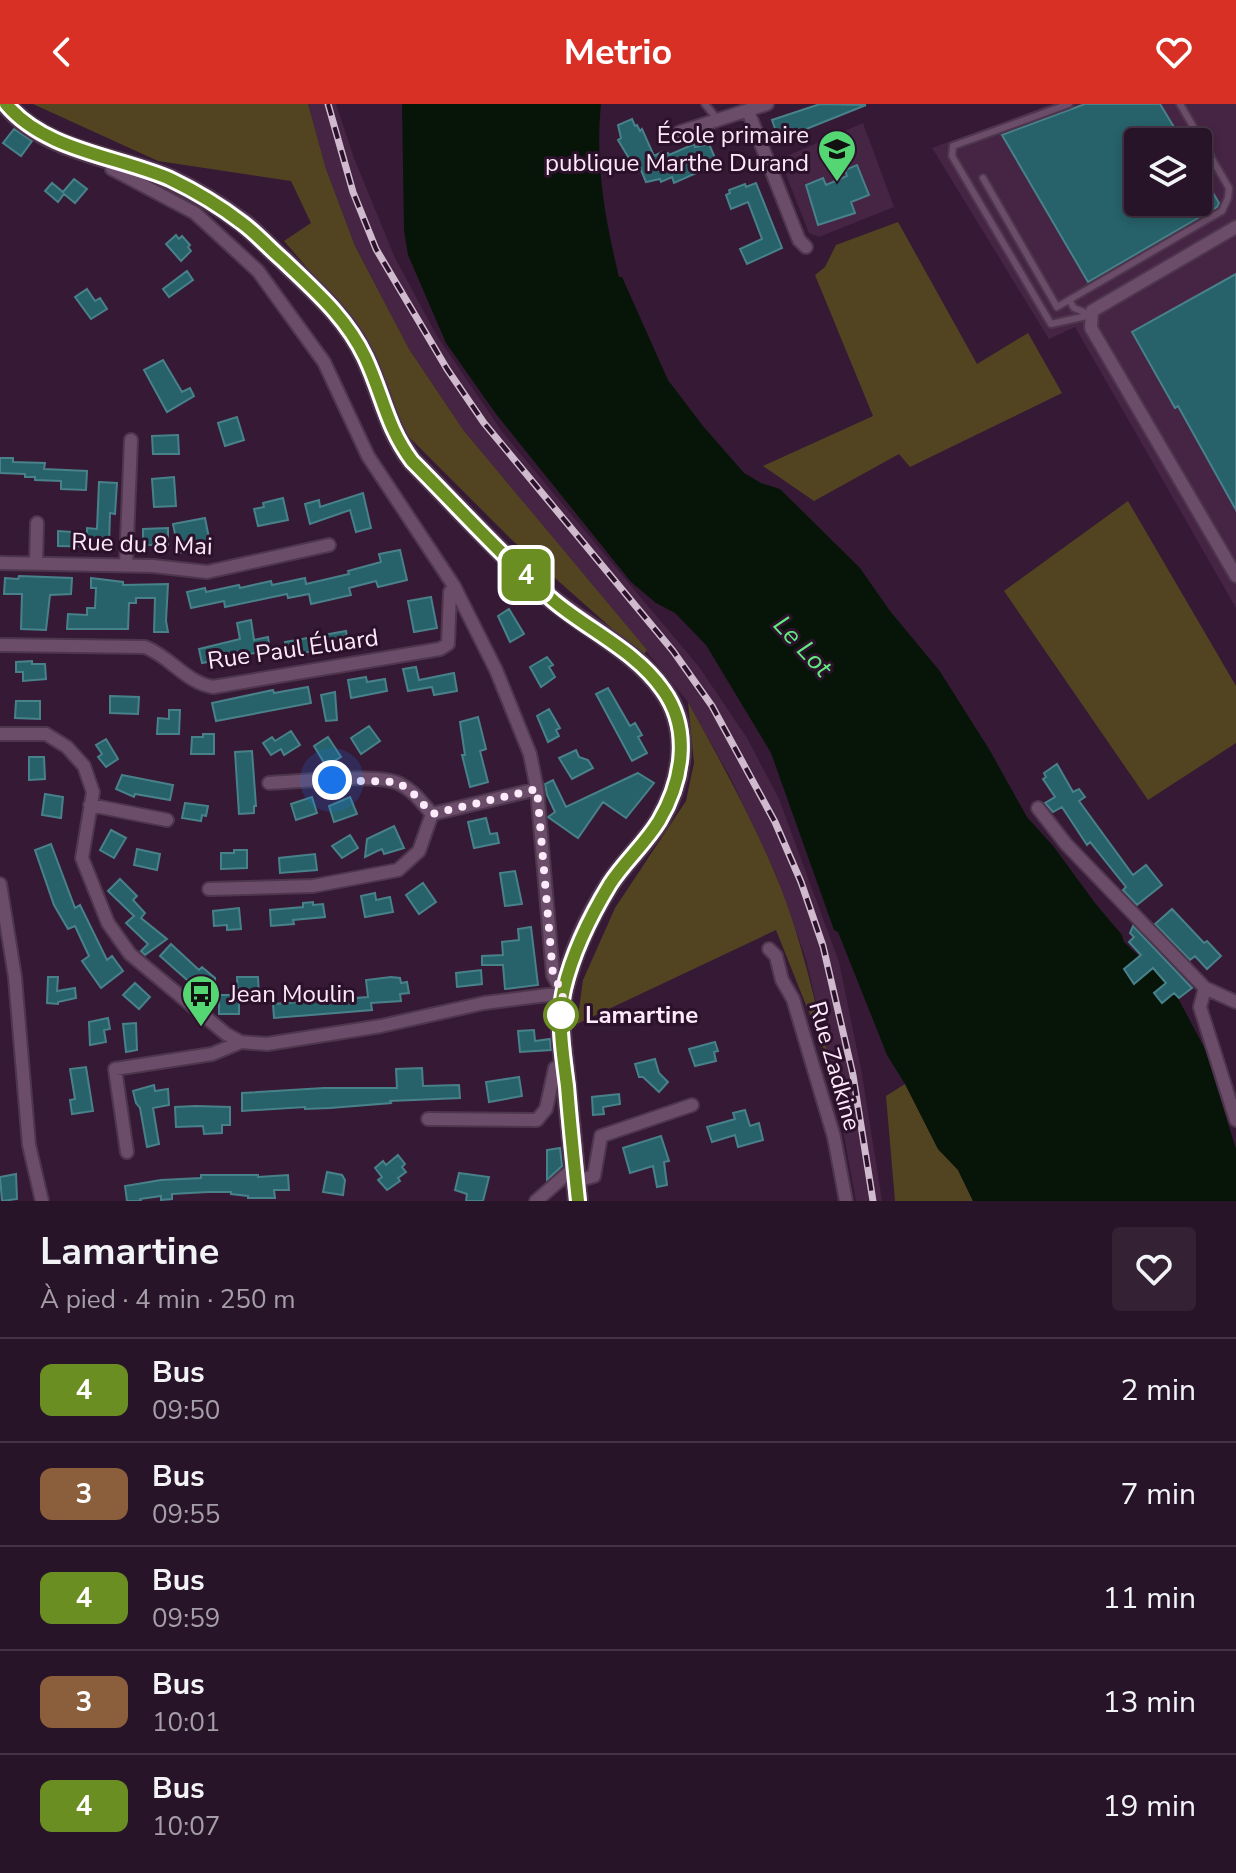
<!DOCTYPE html>
<html lang="fr">
<head>
<meta charset="utf-8">
<style>
	body { margin:0; font-family:"Nunito Sans",sans-serif; background:#342134; color:#f1f3f6; height:100vh; display:flex; flex-direction:column; font-size:30px; white-space:nowrap }
	* { box-sizing:border-box; margin:0 }
	p { font-size:26px; color:#a59ea8 }
	.icon { flex:none; width:44px; height:44px; fill:none; stroke:currentColor; stroke-width:2; stroke-linecap:round; stroke-linejoin:round }
	.map { position:relative; height:1097px; overflow:hidden }
	.panel { display:flex; flex-direction:column; background:#281428; flex:1 }
	.panel>* { flex:none }
	.badge { padding:0 16px; border-radius:12px; font-size:28px; line-height:52px }
	.controls { position:absolute; left:1124px; top:24px; display:grid; gap:16px }
	.controls a { display:grid; place-items:center; width:88px; height:88px; border-radius:8px; background:#281428; box-shadow:0 4px 12px #0003,0 0 0 2px #443345; font-size:40px }
	.you { position:absolute; width:40px; height:40px; margin:-20px; border:6px solid #fff; border-radius:50%; background:#1a73e8; box-shadow:0 0 0 12px #1a73e833 }
	.map>.badge { position:absolute; translate:-50% -50%; box-shadow:0 0 0 4px #fff }
	.round { display:grid; place-items:center; flex:none; width:84px; height:84px; border-radius:8px; background:#342134 }
	.summary { display:flex; align-items:center; justify-content:space-between; height:136px; padding:0 40px }
	h1 { font-size:38px; font-weight:700; line-height:60px }
	ul { padding:0; list-style:none }
	li { display:flex; align-items:center; gap:24px; height:104px; padding:0 40px; border-top:2px solid #443345 }
	li div { flex:1 }
	li b { display:block; font-size:30px }
	li em { font-style:normal }
	li .badge { min-width:88px; font-weight:700; text-align:center }
	header { display:flex; justify-content:space-between; align-items:center; height:104px; padding:0 40px; background:#d93025; color:#fff; font-size:36px; font-weight:700 }
	.map>svg:first-child { display:block }
	.built { fill:#452444; fill-rule:evenodd }
	.green { fill:#524421 }
	.water { fill:#071509 }
	.building { fill:#276169; stroke:#48818a; stroke-width:2 }
	.lines { fill:none; stroke-linecap:round; stroke-linejoin:round }
	.lane-casing { stroke:#4e364d; stroke-width:10 }
	.street-casing { stroke:#4e364d; stroke-width:16 }
	.primary-casing { stroke:#4e364d; stroke-width:22 }
	.lane { stroke:#6b4c69; stroke-width:6 }
	.street { stroke:#6b4c69; stroke-width:12 }
	.primary { stroke:#a1729e; stroke-width:18 }
	.rail-casing { stroke:#d0bbce; stroke-width:7 }
	.rail { stroke:#2c112b; stroke-width:4; stroke-dasharray:12; stroke-linecap:butt }
	.line-casing { stroke:#fff; stroke-width:18 }
	.line { stroke:#6b8e23; stroke-width:12 }
	.walk { stroke:#fce9fa; stroke-width:8; stroke-dasharray:0 14.4 }
	.stop-dot { fill:#fff; stroke:#6b8e23; stroke-width:4 }
	.labels { text-anchor:middle; stroke-width:6; stroke-linejoin:round; paint-order:stroke }
	.poi-label { font-size:24px; fill:#fce9fa; stroke:#2c112b; text-anchor:end }
	.street-label { font-size:24px; fill:#fce9fa; stroke:#2c112b }
	.stop-label { font-size:24px; font-weight:bold; fill:#fce9fa; stroke:#2c112b; text-anchor:start }
	.water-label { font-size:26px; font-style:italic; fill:#62ea81; stroke:#2c112b }
</style>
</head>
<body>
<header><svg class="icon" aria-label="back" viewBox="0 0 24 24"><path d="M15 5l-7 7 7 7"/></svg>Metrio<svg class="icon" aria-label="heart" viewBox="0 0 24 24"><path d="M12 20l-8-8c-3-5 5-10 8-4 3-6 11-1 8 4z"/></svg></header>
<div class="map">
<svg width="1236" height="1097" viewBox="0 0 1236 1097">
	<rect width="100%" height="100%" fill="#361a35"/>
	<path class="built" d="M308,0H336L354,54L395,154L437,232L503,329L699,563L747,634L779,695L839,858L862,970L882,1097H856L832,966L806,855L775,768L730,673L688,598L464,327L409,245L355,142L326,65Z
		M1052,0H1236V504L1075,223L1049,235L932,44ZM1138,38H1198V98H1138Z
		M863,19L894,103L819,133L809,129L780,55Z"/>
	<path class="green" d="M33,0H308L326,65L355,142L409,245L464,327L647,546L643,552L512,436L405,329L365,231L284,137L311,119L291,77L158,57Z
		M898,118L977,260L1028,229L1062,289L910,363L899,350L814,397L763,362L873,312L815,171L825,163L836,141Z
		M1128,397L1236,582V639L1148,696L1004,487Z
		M688,598C719,654 749,709 774,767C801,830 815,899 832,966L776,826L577,920L583,876L615,804L686,697L694,659Z
		M905,980L938,1045L958,1066L973,1097H895L886,992Z"/>
	<path class="water" d="M402,0H601C595,60 605,115 619,173H622L668,276L703,322L744,369L761,379L780,385L860,464L890,507L939,566L989,645L1027,713L1054,743L1095,799L1122,831L1124,838L1139,852L1124,865L1133,881L1153,865L1165,879L1154,889L1162,899L1174,889L1178,894L1205,945L1236,1045V1097H973L958,1066L938,1045L905,980L887,951L838,828L834,826L771,649L706,541L675,509L656,499L631,478L496,310L446,239L408,151L404,126Z"/>
	<path class="building" d="M820,0L866,1L779,36L772,16Z
		M1085,0H1160L1183,38H1138V98H1198V63L1219,99L1217,103L1088,178L1002,31Z
		M632,15L635,22L637,21L640,27L642,25L654,52L662,48L663,51L668,49L669,51L694,40L695,43L709,40L715,54L708,57L710,63L674,79L672,73L661,78L660,75L646,78L636,54L630,56L618,36L621,34L618,21Z
		M14,25L32,37L21,52L3,39Z
		M857,61L869,91L851,98L855,109L818,121L806,81L823,74L826,81L847,72L845,66Z
		M74,75L87,85L75,99L64,90L58,98L45,87L52,79L63,88Z
		M756,79L782,144L747,160L740,145L762,135L748,98L731,105L726,91L730,89L729,86L745,80L746,83Z
		M176,131L179,135L182,132L190,141L188,143L191,147L181,157L166,140Z
		M187,167L193,176L169,193L163,185Z
		M1236,170V406L1178,302L1175,304L1132,228Z
		M87,185L95,197L100,194L107,205L91,215L75,193Z
		M163,256L182,288L190,284L194,292L167,308L144,266Z
		M237,313L244,336L225,342L218,319Z
		M178,331L179,350H153L152,332Z
		M0,354H13V358L45,359L44,365L87,367L86,386L61,385V377L35,376V373H25V370L0,369Z
		M174,373L176,402L154,403L152,375Z
		M99,378L117,379L115,410L110,409L109,443L58,442V427L87,429V424L97,425Z
		M363,389L371,424L356,428L350,406L310,420L305,400L319,396L320,403Z
		M283,394L288,416L258,422L254,405L264,403L263,399Z
		M205,414L210,439L187,444L188,447L179,449L173,420Z
		M168,424V441H143V425Z
		M400,446L407,476L378,483L376,477L349,484L351,491L311,500L309,490L288,494L287,490L225,503L224,497L191,504L187,488L205,484L206,488L239,481L240,484L271,477L272,481L305,474L306,480L349,470L348,467L381,458L379,450Z
		M19,472L72,474L71,490L50,491L46,526L21,525L22,490H4L5,474L18,475Z
		M91,474L123,478V481L168,480L166,517L168,528H154L155,494H136V499H129L128,525H67L68,510L87,511V504H95L96,484H91Z
		M431,493L437,524L414,528L408,497Z
		M509,505L524,530L510,538L498,512Z
		M251,516L254,536L268,533L270,546L202,559L199,545L240,535L237,519Z
		M346,527L348,540L288,552L285,538Z
		M547,553L553,561L549,563L555,573L541,583L530,563Z
		M32,557V560H45L46,575L23,577V568H16V558Z
		M416,563L419,576L454,569L457,587L434,591L432,583L408,587L403,565Z
		M366,573L367,578L385,575L387,587L351,594L348,576Z
		M308,583L311,599L216,617L212,599L273,586L274,589Z
		M608,584L630,622L635,619L642,631L638,633L647,649L632,657L596,590Z
		M335,588L337,616L326,617L321,591Z
		M110,592L139,593L138,610L110,609Z
		M16,597H40V615L15,614Z
		M549,605L560,624L556,626L559,632L548,638L537,612Z
		M169,606H180L179,630H157L158,614L169,615Z
		M478,613L486,645L480,647L488,678L470,683L462,651H465L460,618Z
		M369,622L380,637L361,650L351,634Z
		M291,627L300,641L284,651L281,645L271,651L263,639L272,633L275,637Z
		M203,630H214V650H191L192,633H203Z
		M328,633L341,653L326,662L314,642Z
		M106,635L118,655L106,663L98,653L102,650L96,641Z
		M576,646L579,653L588,656L593,664L572,675L559,654Z
		M252,647L256,702H254V709L239,710L235,648Z
		M29,653H44L45,675L29,676Z
		M1057,660L1073,688L1079,685L1085,693L1079,697L1133,771L1146,761L1162,781L1137,801L1123,786L1126,783L1090,738L1087,741L1062,703L1053,708L1045,699L1055,693L1043,675L1046,673L1044,669Z
		M638,669L654,679L626,714L603,698L578,734L548,713L555,708L547,691L545,680L553,676L566,703Z
		M122,671L173,681L170,696L135,690L134,693L116,685Z
		M45,690L63,693L61,714L42,711Z
		M312,693L317,709L296,716L291,700Z
		M350,693L357,710L334,718L329,702Z
		M185,699L208,702L206,712L202,711L201,717L182,714Z
		M486,714L490,730L497,729L499,739L474,744L468,718Z
		M394,722L404,744L384,750L382,745L377,747L365,753L367,735Z
		M111,726L126,734L114,754L100,746Z
		M350,731L358,744L342,754L332,742Z
		M51,740L75,804L80,801L107,856L112,852L123,867L101,884L82,857L89,852L75,822L68,825L54,801L35,746Z
		M137,745L160,750L157,766L134,761Z
		M234,746H247V764L221,765V749H234Z
		M315,750L317,766L280,769L279,754Z
		M515,767L522,800L505,802L500,769Z
		M120,775L137,792L133,796L145,809L141,814L167,835L145,851L141,847L148,840L126,819L134,812L108,787Z
		M423,779L436,798L419,810L406,791Z
		M375,789L376,796L390,793L393,808L365,813L361,792Z
		M313,798V801L323,800L325,813L293,816L294,820L271,822L270,806L303,803V799Z
		M239,804L241,825L227,826V821L214,822L213,807Z
		M1172,805L1204,839L1207,837L1221,852L1207,865L1195,852L1190,856L1155,820Z
		M1133,822L1192,884L1179,894L1174,889L1162,899L1154,889L1166,879L1153,864L1134,880L1124,865L1141,851L1129,838L1134,833L1130,829Z
		M531,823L538,881L505,885L503,861H482V852L503,851L502,838L519,836L518,825Z
		M171,840L199,866L202,863L215,874V878L204,891L160,852Z
		M481,866L482,880L457,883L456,869Z
		M48,873H58L57,887L75,884L76,894L58,898V900L47,899Z
		M237,873H258L259,892L238,893Z
		M391,873L400,874L401,879L407,878L409,889L400,890L401,897L371,899L372,906L274,914L273,900L368,893L366,876Z
		M135,879L150,893L139,905L123,891Z
		M219,891H233L239,895V910H219Z
		M108,914L110,925L104,926L106,938L90,941L89,918Z
		M136,919L137,946L126,948L123,920Z
		M534,926L535,937L550,935L551,946L520,948L518,927Z
		M715,938L718,947L714,948L716,957L695,962L689,945Z
		M655,955L659,969L668,978L659,988L643,973H639L635,960Z
		M86,963L93,1007L72,1010L70,996L75,995L70,965Z
		M422,964L423,982L459,981L460,994L390,997L391,999L330,1004L305,1005V1003L242,1007V989L324,984H397L396,965Z
		M519,973L522,992L489,998L486,978Z
		M154,981L155,987L168,985L169,1001L153,1004L159,1040L147,1043L140,1004L136,999L133,987Z
		M619,990L620,1000L603,1003L604,1010L593,1011L592,993Z
		M196,1002L230,1003V1021H222V1029L204,1030L203,1022L176,1023L175,1003Z
		M745,1006L750,1022L759,1019L763,1036L738,1043L735,1031L712,1038L707,1023L735,1015L733,1009Z
		M661,1032L669,1057L664,1058L667,1081L657,1083L653,1062L630,1069L623,1044Z
		M560,1044L562,1062L547,1076V1046Z
		M398,1051L405,1060L402,1063L406,1068L398,1074L400,1077L387,1086L378,1076L382,1073L375,1064L383,1057L386,1061Z
		M327,1068L342,1071L345,1076L343,1091L323,1088Z
		M459,1069L489,1073L483,1097H466L467,1090L455,1086Z
		M16,1070L17,1095L2,1097L0,1073Z
		M201,1071H258V1073L288,1071L289,1086H274L275,1094H248V1092L231,1090V1088H208L172,1090V1095L161,1096V1092L140,1095L141,1097H127L125,1082L161,1076L201,1074Z"/>
	<g class="lines">
		<defs>
			<path id="lane" d="M705,0L719,17
				M1069,0L953,42L952,52L1051,220L1091,211L1074,204L1069,196
				M983,74L1057,203L1222,107L1228,94L1229,84L1180,0"/>
			<path id="street" d="M748,7L799,136L806,143
				M680,28L767,0
				M1236,123L1092,207L1091,224L1236,472
				M0,459L153,462L207,468L329,441
				M36,460L37,419
				M126,461L131,336
				M0,541L145,543C171,553 185,578 213,583L440,545L448,540L450,488L454,482
				M0,630H46L67,643L84,662L93,688L82,754L108,819L130,850L226,930L241,938L267,940L381,922L484,899L563,889L553,871L537,685L530,650L496,566L454,482L368,352L324,258L258,167L195,109L112,65L114,56
				M269,679C297,678 379,668 400,680C414,687 422,699 432,710
				M90,701L167,716
				M1038,704L1066,740L1205,884L1236,898
				M0,780L15,873L29,1041L42,1097
				M209,785L313,782L398,766L419,747L432,710L537,685
				M769,845L776,852L782,876L793,895L834,1033L846,1097
				M1205,884L1200,903L1236,1016
				M428,1015L537,1016L546,1005L555,964L564,960
				M127,1048L115,965L212,950L241,938
				M576,1077L594,1072L601,1032L692,1001
				M536,1097L575,1063"/>
			<path id="primary" d="M6,0C45,48 117,52 170,75C196,87 220,102 243,119C257,130 269,144 283,156C314,186 346,213 365,253C383,291 386,322 412,357C455,400 496,446 541,486C578,520 634,544 663,586C692,626 682,678 659,717C645,740 624,758 610,780C589,813 573,847 564,885C557,914 563,947 566,976C570,1016 574,1057 578,1097"/>
		</defs>
		<use href="#lane" class="lane-casing"/>
		<use href="#street" class="street-casing"/>
		<use href="#primary" class="primary-casing"/>
		<use href="#lane" class="lane"/>
		<use href="#street" class="street"/>
		<use href="#primary" class="primary"/>
		<defs>
			<path id="rail" d="M328,0L353,88L376,145L447,265L484,319L673,547L712,602L775,718L801,778L823,842L853,971L873,1097"/>
		</defs>
		<use href="#rail" class="rail-casing"/>
		<use href="#rail" class="rail"/>
	</g>
	<g class="lines">
		<defs>
			<path id="line" d="M6,0C45,47 117,52 170,75C195,87 220,102 242,119C257,130 269,144 283,156C314,186 346,213 365,253C383,291 386,322 412,357C459,404 504,455 555,498C590,527 637,548 663,586C692,626 682,678 659,717C645,740 624,758 610,780C590,813 573,847 564,885C557,916 563,951 567,982C570,1020 574,1059 578,1097"/>
		</defs>
		<use href="#line" class="line-casing"/>
		<use href="#line" class="line"/>
		<path class="walk" d="M332,676L397,678L411,687L432,710L537,685L553,871L563,889L561,914V911"/>
	</g>
	<defs>
		<symbol id="school-pin" viewBox="-11 -11 22 30"><path d="M0 17L-7.5 6A9.5 9.5 0 1 1 7.5 6Z" fill="#54d672" stroke="#2c112b"/><path d="M0-5L7-2L0 1L-7-2ZM-4 1L0 2.5L4 1V4Q0 6-4 4Z" fill="#111"/></symbol>
		<symbol id="bus-pin" viewBox="-11 -11 22 30"><path d="M0 17L-7.5 6A9.5 9.5 0 1 1 7.5 6Z" fill="#54d672" stroke="#2c112b"/><path d="M-5-6H5V4H4V6H2V4H-2V6H-4V4H-5ZM-3.5-4V0h7V-4ZM-3.5 1.2v1.5H-2V1.2ZM2 1.2v1.5H3.5V1.2Z" fill="#111"/></symbol>
	</defs>
	<g fill-rule="evenodd">
		<use href="#school-pin" x="815" y="23" width="44" height="60"/>
		<use href="#bus-pin" x="179" y="868" width="44" height="60"/>
	</g>
	<circle class="stop-dot" cx="561" cy="911" r="16"/>
	<g class="labels">
		<g class="poi-label">
			<text x="809" y="39">École primaire<tspan x="809" dy="28">publique Marthe Durand</tspan></text>
			<text x="229" y="898" text-anchor="start">Jean Moulin</text>
		</g>
		<g class="street-label">
			<text transform="translate(142 440) rotate(2)" y="8">Rue du 8 Mai</text>
			<text transform="translate(293 545) rotate(-8)" y="8">Rue Paul Éluard</text>
			<text transform="translate(835 962) rotate(74)" y="8">Rue Zadkine</text>
		</g>
		<g class="stop-label">
			<text x="585" y="919">Lamartine</text>
		</g>
		<g class="water-label">
			<text transform="translate(803 542) rotate(47)" y="9">Le Lot</text>
		</g>
	</g>
</svg>
<div class="controls">
<a><svg class="icon" aria-label="layers" viewBox="0 0 24 24"><path d="M12 4l9 5-9 5-9-5zM3 14l9 5 9-5"/></svg></a>
</div>
<div class="you" style="left:332px;top:676px"></div>
<b class="badge" style="left:526px;top:471px;background:#6b8e23;color:#fff">4</b>
</div>
<section class="panel">
<div class="summary"><div><h1>Lamartine</h1><p>À pied · 4 min · 250 m</p></div><a class="round"><svg class="icon" aria-label="heart" viewBox="0 0 24 24"><path d="M12 20l-8-8c-3-5 5-10 8-4 3-6 11-1 8 4z"/></svg></a></div>
<ul>
<li><span class="badge" style="background:#6b8e23;color:#fff">4</span><div><b>Bus</b><p>09:50</p></div><em>2 min</em></li>
<li><span class="badge" style="background:#8b5e3c;color:#fff">3</span><div><b>Bus</b><p>09:55</p></div><em>7 min</em></li>
<li><span class="badge" style="background:#6b8e23;color:#fff">4</span><div><b>Bus</b><p>09:59</p></div><em>11 min</em></li>
<li><span class="badge" style="background:#8b5e3c;color:#fff">3</span><div><b>Bus</b><p>10:01</p></div><em>13 min</em></li>
<li><span class="badge" style="background:#6b8e23;color:#fff">4</span><div><b>Bus</b><p>10:07</p></div><em>19 min</em></li>
</ul>
</section>
</body>
</html>
